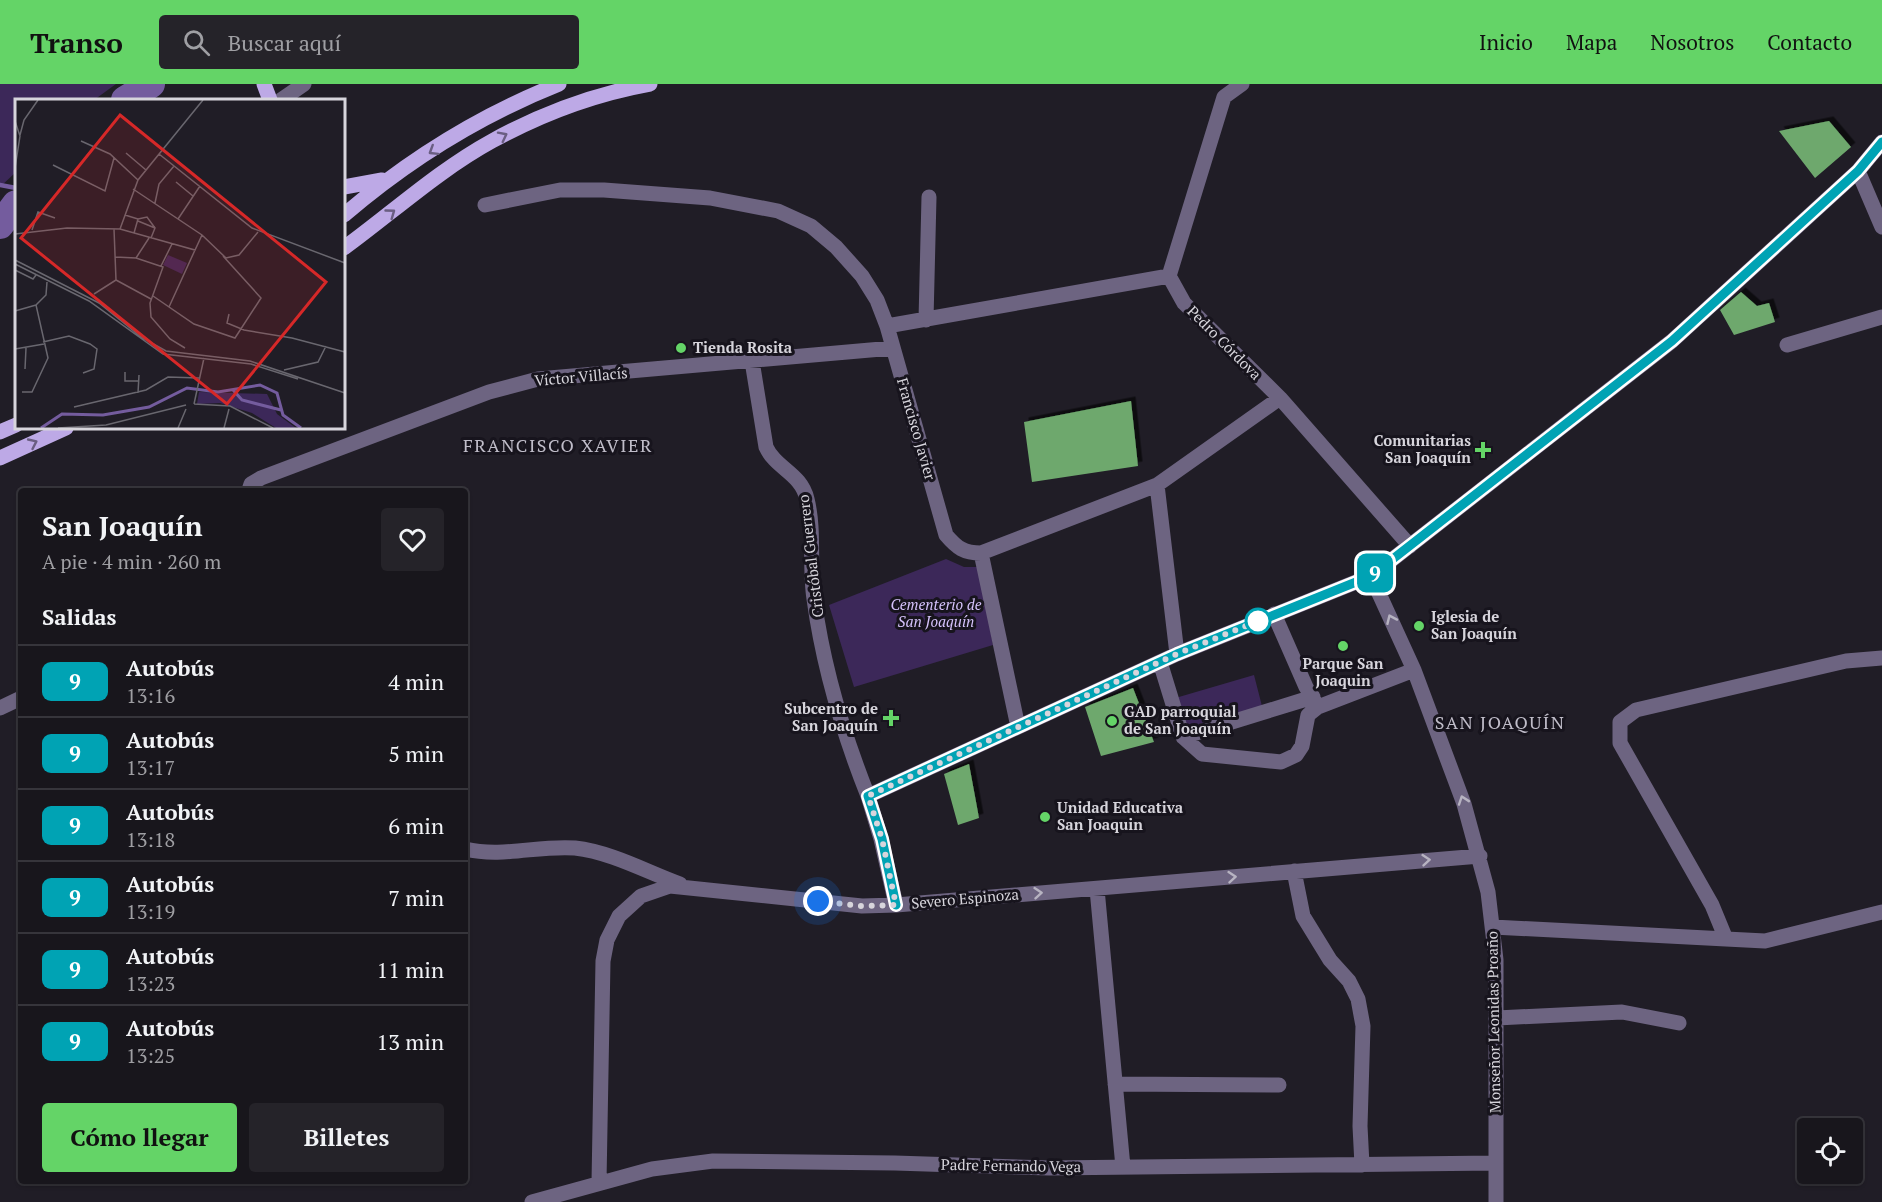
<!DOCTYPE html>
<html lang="es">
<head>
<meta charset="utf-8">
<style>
	body { margin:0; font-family:"PT Serif",serif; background:#252329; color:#f1f3f6; height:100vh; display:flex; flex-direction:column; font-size:22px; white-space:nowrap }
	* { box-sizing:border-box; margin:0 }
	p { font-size:20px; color:#9f9fa3 }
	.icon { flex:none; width:33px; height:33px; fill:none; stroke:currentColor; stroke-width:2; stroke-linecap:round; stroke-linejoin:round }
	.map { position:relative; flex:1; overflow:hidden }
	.sheet { position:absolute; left:18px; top:404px; width:450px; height:696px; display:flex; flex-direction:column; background:#18161c; border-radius:6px; box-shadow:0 2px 4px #0004,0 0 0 2px #36353b }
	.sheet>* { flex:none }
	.badge { padding:0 12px; border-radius:9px; font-size:21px; line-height:39px }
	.controls { position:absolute; left:1797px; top:1034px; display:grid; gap:12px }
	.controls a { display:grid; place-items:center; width:66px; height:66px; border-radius:6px; background:#18161c; box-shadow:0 2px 4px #0004,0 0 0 2px #36353b; font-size:30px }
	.you { position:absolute; width:30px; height:30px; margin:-15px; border:4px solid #fff; border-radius:50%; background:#1a73e8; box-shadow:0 0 0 9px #1a73e833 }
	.map>.badge { position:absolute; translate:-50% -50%; box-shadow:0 0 0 3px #fff }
	h2 { padding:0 24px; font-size:22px; line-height:54px }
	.round { display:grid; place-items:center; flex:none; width:63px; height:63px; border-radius:6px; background:#252329 }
	.head { display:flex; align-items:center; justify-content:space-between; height:102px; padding:0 24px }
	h1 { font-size:28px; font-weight:800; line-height:45px }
	.button { display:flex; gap:12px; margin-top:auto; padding:12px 24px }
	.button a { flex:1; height:69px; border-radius:6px; background:#64d467; color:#111; font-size:24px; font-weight:800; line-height:69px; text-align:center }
	.button a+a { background:#252329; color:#f1f3f6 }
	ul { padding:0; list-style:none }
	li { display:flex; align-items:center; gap:18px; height:72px; padding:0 24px; border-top:2px solid #36353b }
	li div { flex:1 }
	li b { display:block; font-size:22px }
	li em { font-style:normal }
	li .badge { min-width:66px; font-weight:700; text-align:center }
	header { display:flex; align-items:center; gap:36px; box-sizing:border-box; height:84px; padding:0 30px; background:#64d467; color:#111 }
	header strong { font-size:28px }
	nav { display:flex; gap:33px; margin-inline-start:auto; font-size:21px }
	.search { width:420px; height:54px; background:#252329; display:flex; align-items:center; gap:15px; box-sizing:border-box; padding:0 21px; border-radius:6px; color:#9f9fa3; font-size:22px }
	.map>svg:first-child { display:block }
	.green { fill:#3c2859 }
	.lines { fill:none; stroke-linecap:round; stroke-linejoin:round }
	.stream { stroke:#745c9e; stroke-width:4.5 }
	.river { stroke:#745c9e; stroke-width:28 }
	.building { fill:#6ea86d; filter:url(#shadow) }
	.minor { stroke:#6d6481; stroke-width:15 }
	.major { stroke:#bda9e6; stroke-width:15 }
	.oneway { stroke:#6a5e82 }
	.oneway2 { stroke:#b7b3c1 }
	.line-casing { stroke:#fff; stroke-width:14 }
	.line { stroke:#00a3b4; stroke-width:9 }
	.walk { stroke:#d7d5dc; stroke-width:6; stroke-dasharray:0 10.8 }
	.poi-dot { fill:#64d467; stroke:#17141d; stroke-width:2 }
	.stop-dot { fill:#fff; stroke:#00a3b4; stroke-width:3 }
	.labels { text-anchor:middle; stroke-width:6; stroke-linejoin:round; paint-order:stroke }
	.street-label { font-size:15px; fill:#d7d5dc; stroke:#17141d }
	.poi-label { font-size:15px; font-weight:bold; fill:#d7d5dc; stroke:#17141d; text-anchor:start }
	.park-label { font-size:15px; font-style:italic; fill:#d5c2fb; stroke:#17141d }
	.quarter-label { font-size:18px; letter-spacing:1.5px; fill:#c0bdc9; stroke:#17141d }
	.inset-river { fill:none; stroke:#745c9e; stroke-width:3 }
	.inset-road { fill:none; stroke:#69676f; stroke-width:1.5 }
	.view { fill:#d62828; fill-opacity:0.15; stroke:#d62828; stroke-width:3 }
	.inset-edge { fill:none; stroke:#d7d5dc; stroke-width:3 }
</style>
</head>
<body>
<header>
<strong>Transo</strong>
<div class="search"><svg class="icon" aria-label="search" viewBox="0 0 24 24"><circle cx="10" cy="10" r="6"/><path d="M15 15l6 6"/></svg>Buscar aquí</div>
<nav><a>Inicio</a><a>Mapa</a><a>Nosotros</a><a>Contacto</a></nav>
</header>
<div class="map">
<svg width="1882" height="1118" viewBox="0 0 1882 1118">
	<defs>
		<filter id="shadow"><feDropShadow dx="4.5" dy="-4.5" stdDeviation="0" flood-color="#0009"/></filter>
	</defs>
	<rect width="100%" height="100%" fill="#201d26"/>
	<path class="green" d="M0,0H116L94,16H16V88L0,103Z
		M946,475L964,483H979L993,561L854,603L829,521Z
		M1254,591L1263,626L1186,653L1172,615Z"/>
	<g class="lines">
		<path class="stream" d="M0,101L16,104"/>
		<path class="river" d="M125,16L151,0
			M0,141L16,120"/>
	</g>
	<path class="building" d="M1829,37L1851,63L1815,94L1779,47Z
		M1741,208L1757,222L1769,219L1775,238L1734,251L1720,226Z
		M1131,317L1138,382L1032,398L1024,338Z
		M1133,604L1154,658L1101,672L1085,623Z
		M969,680L979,734L958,741L944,690Z"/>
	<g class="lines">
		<path class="minor" d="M1242,0L1224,13L1169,192L1184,219L1280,314L1410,462
			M281,16L304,0
			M1858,87L1882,143
			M485,121L560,106H604L710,114L778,127L811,142L836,163L862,192L877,216L887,242L946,451C957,464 964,469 981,469L1157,401L1280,314
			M926,236L929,113
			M887,242L1169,192
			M1787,261L1882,233
			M752,277L766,363C776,385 801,389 807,415C815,447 809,482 814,515C823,582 843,649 868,712
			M1157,401L1177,570
			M249,406L251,400L261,394L489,308L538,295L893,264
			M981,469L1018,643
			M1371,492L1414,586L1464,720L1488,808L1496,876V1118
			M1274,530L1306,603L1318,623L1414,586
			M1160,578L1183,653L1313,613
			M0,624L21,614
			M1183,653L1202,670L1281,678L1296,671L1302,662L1308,631L1318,623
			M465,765C503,774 538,761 575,764C611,768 647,788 680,800
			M1294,787L1303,832L1330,876L1349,897L1358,915L1363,942L1360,1042L1362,1081
			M1097,805L1123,1083
			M896,821L881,755L868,712L1177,570L1371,492L1672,257L1858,87L1882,58
			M1493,843L1726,855L1765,857L1882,828
			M1726,855L1712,821L1620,659V638L1636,626L1846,577L1882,574
			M1497,934L1622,928L1679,939
			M1115,1000L1279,1001
			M599,1098L603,877L607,856L619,832L641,812L670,802L862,822L896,821L1480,772
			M532,1118L652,1085L713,1077L895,1079L1049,1084L1496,1079"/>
		<path class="major" d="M264,0L270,16
			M344,103L382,96
			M344,131C407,77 481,31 559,0
			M344,164C392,129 439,86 492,57C541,30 595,10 650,0
			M0,348L16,341
			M0,374L66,344"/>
	</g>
	<defs><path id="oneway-chevron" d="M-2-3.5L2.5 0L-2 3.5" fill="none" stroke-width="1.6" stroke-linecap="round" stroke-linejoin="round" transform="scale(1.5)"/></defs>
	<g class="oneway">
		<use href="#oneway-chevron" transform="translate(503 52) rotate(-27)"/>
		<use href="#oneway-chevron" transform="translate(433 67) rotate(148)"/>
		<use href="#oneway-chevron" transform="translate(391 129) rotate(-36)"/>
		<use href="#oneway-chevron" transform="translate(33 359) rotate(-25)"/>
	</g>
	<g class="oneway2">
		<use href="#oneway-chevron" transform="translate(1391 535) rotate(-114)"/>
		<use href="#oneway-chevron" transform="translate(1463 716) rotate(-109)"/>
		<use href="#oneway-chevron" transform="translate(1426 776) rotate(-5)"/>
		<use href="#oneway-chevron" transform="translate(1232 793) rotate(-5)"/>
		<use href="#oneway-chevron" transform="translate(1038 809) rotate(-5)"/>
	</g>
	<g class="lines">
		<defs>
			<path id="line" d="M896,821L882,755L868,712L1177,570L1371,492L1672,257L1858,87L1882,58"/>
		</defs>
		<use href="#line" class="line-casing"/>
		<use href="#line" class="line"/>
		<path class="walk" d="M818,817L862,822L896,821L882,755L868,712L1177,570L1258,537"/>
	</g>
	<g class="poi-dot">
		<circle cx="681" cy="264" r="6"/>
		<path d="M1480 357h6v6h6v6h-6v6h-6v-6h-6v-6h6z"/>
		<circle cx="1419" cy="542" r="6"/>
		<circle cx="1343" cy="562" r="6"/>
		<path d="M888 625h6v6h6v6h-6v6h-6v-6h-6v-6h6z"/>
		<circle cx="1112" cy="637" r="6"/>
		<circle cx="1045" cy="733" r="6"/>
	</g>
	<circle class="stop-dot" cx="1258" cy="537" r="12"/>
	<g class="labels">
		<g class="street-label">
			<text transform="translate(1224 259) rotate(45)" y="5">Pedro Córdova</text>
			<text transform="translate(581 293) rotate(-5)" y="5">Víctor Villacís</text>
			<text transform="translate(916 345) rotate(74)" y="5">Francisco Javier</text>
			<text transform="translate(811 472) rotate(-97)" y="5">Cristóbal Guerrero</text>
			<text transform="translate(965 815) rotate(-5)" y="5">Severo Espinoza</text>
			<text transform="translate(1494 938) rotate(-91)" y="5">Monseñor Leonidas Proaño</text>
			<text transform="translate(1011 1082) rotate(1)" y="5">Padre Fernando Vega</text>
		</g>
		<g class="poi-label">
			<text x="693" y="269">Tienda Rosita</text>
			<text x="1471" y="362" text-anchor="end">Comunitarias<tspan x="1471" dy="17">San Joaquín</tspan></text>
			<text x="1431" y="538">Iglesia de<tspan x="1431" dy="17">San Joaquín</tspan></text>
			<text x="1343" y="585" text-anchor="middle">Parque San<tspan x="1343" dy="17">Joaquin</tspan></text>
			<text x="878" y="630" text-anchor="end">Subcentro de<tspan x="878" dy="17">San Joaquín</tspan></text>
			<text x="1124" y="633">GAD parroquial<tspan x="1124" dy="17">de San Joaquín</tspan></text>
			<text x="1057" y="729">Unidad Educativa<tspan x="1057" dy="17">San Joaquin</tspan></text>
		</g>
		<g class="park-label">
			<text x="936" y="526">Cementerio de<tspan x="936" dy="17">San Joaquín</tspan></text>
		</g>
		<g class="quarter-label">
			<text x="558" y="368">FRANCISCO XAVIER</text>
			<text x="1500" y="645">SAN JOAQUÍN</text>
		</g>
	</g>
	<g transform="translate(15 15)">
		<rect width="330" height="330" fill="#201d26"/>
		<path d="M153,156L172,164L167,175L148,166ZM184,293L252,295L262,315L281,329H261L237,314L205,304L182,305Z" fill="#3c2859"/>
		<path class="inset-river" d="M218,291L227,301L266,311M26,329L47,315L88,316L134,308L172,289L203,293L245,286L262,294L268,316L286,329"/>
		<path class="inset-road" d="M0,22L5,37L0,69M0,30V55M5,36L9,21L23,1M66,42L95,55L123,81M111,54L131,71M144,55L237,129L330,164M38,66L90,92L99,59M161,83L178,97M118,90L187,136L211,159L224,156L243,133M140,104L144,85L159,67M110,116L123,120L119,134M123,120L132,118L140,129M163,120L185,87M123,122L140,129L136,139M105,130L123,81L188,1M17,131L23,113L40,119M0,135L52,129L105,130L180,151L187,136M100,158L121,159L148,168L135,204L136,218L155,240L170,249M121,159L134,139M0,161L84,204L126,238L151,252L235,262L330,294M0,165L74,202L148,255L236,265L283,280M146,167L157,145M0,171L18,180L21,176M101,181L136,200M79,195L101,181L99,130M138,197L179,225L220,239L246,199L208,157M154,208L180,151M0,212L21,206M214,215L212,224L229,231L277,239L330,253M28,243L54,237L75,245L82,250L79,270L68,274M0,250L29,245M10,270L11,249M269,271L303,263L311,247M110,273V282H123M7,293H17L33,259L21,206L31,196L32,183M123,294L124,276M179,305L215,307L258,329M179,305L189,259M59,308L131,291L153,278L184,279M43,329L91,326L171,306M163,329L171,310M209,329L214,310"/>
		<path class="view" d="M105,16L311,183L212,305L6,139Z"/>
		<rect width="330" height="330" class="inset-edge"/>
	</g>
</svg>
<div class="controls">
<a><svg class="icon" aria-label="locate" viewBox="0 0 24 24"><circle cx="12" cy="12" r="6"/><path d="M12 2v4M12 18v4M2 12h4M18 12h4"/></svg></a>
</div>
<div class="you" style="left:818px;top:817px"></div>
<b class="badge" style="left:1375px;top:489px;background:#00a3b4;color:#fff">9</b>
<section class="sheet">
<div class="head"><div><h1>San Joaquín</h1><p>A pie · 4 min · 260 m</p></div><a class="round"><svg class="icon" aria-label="heart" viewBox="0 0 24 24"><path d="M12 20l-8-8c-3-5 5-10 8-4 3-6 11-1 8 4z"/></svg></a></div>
<h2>Salidas</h2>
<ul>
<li><span class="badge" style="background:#00a3b4;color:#fff">9</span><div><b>Autobús</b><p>13:16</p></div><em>4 min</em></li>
<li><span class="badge" style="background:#00a3b4;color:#fff">9</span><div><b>Autobús</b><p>13:17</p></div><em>5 min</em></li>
<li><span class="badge" style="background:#00a3b4;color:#fff">9</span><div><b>Autobús</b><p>13:18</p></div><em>6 min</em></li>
<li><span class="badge" style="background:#00a3b4;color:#fff">9</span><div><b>Autobús</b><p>13:19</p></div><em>7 min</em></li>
<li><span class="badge" style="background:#00a3b4;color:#fff">9</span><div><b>Autobús</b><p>13:23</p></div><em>11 min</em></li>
<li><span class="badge" style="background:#00a3b4;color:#fff">9</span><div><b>Autobús</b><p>13:25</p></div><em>13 min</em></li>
</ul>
<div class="button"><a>Cómo llegar</a><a>Billetes</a></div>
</section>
</div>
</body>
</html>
